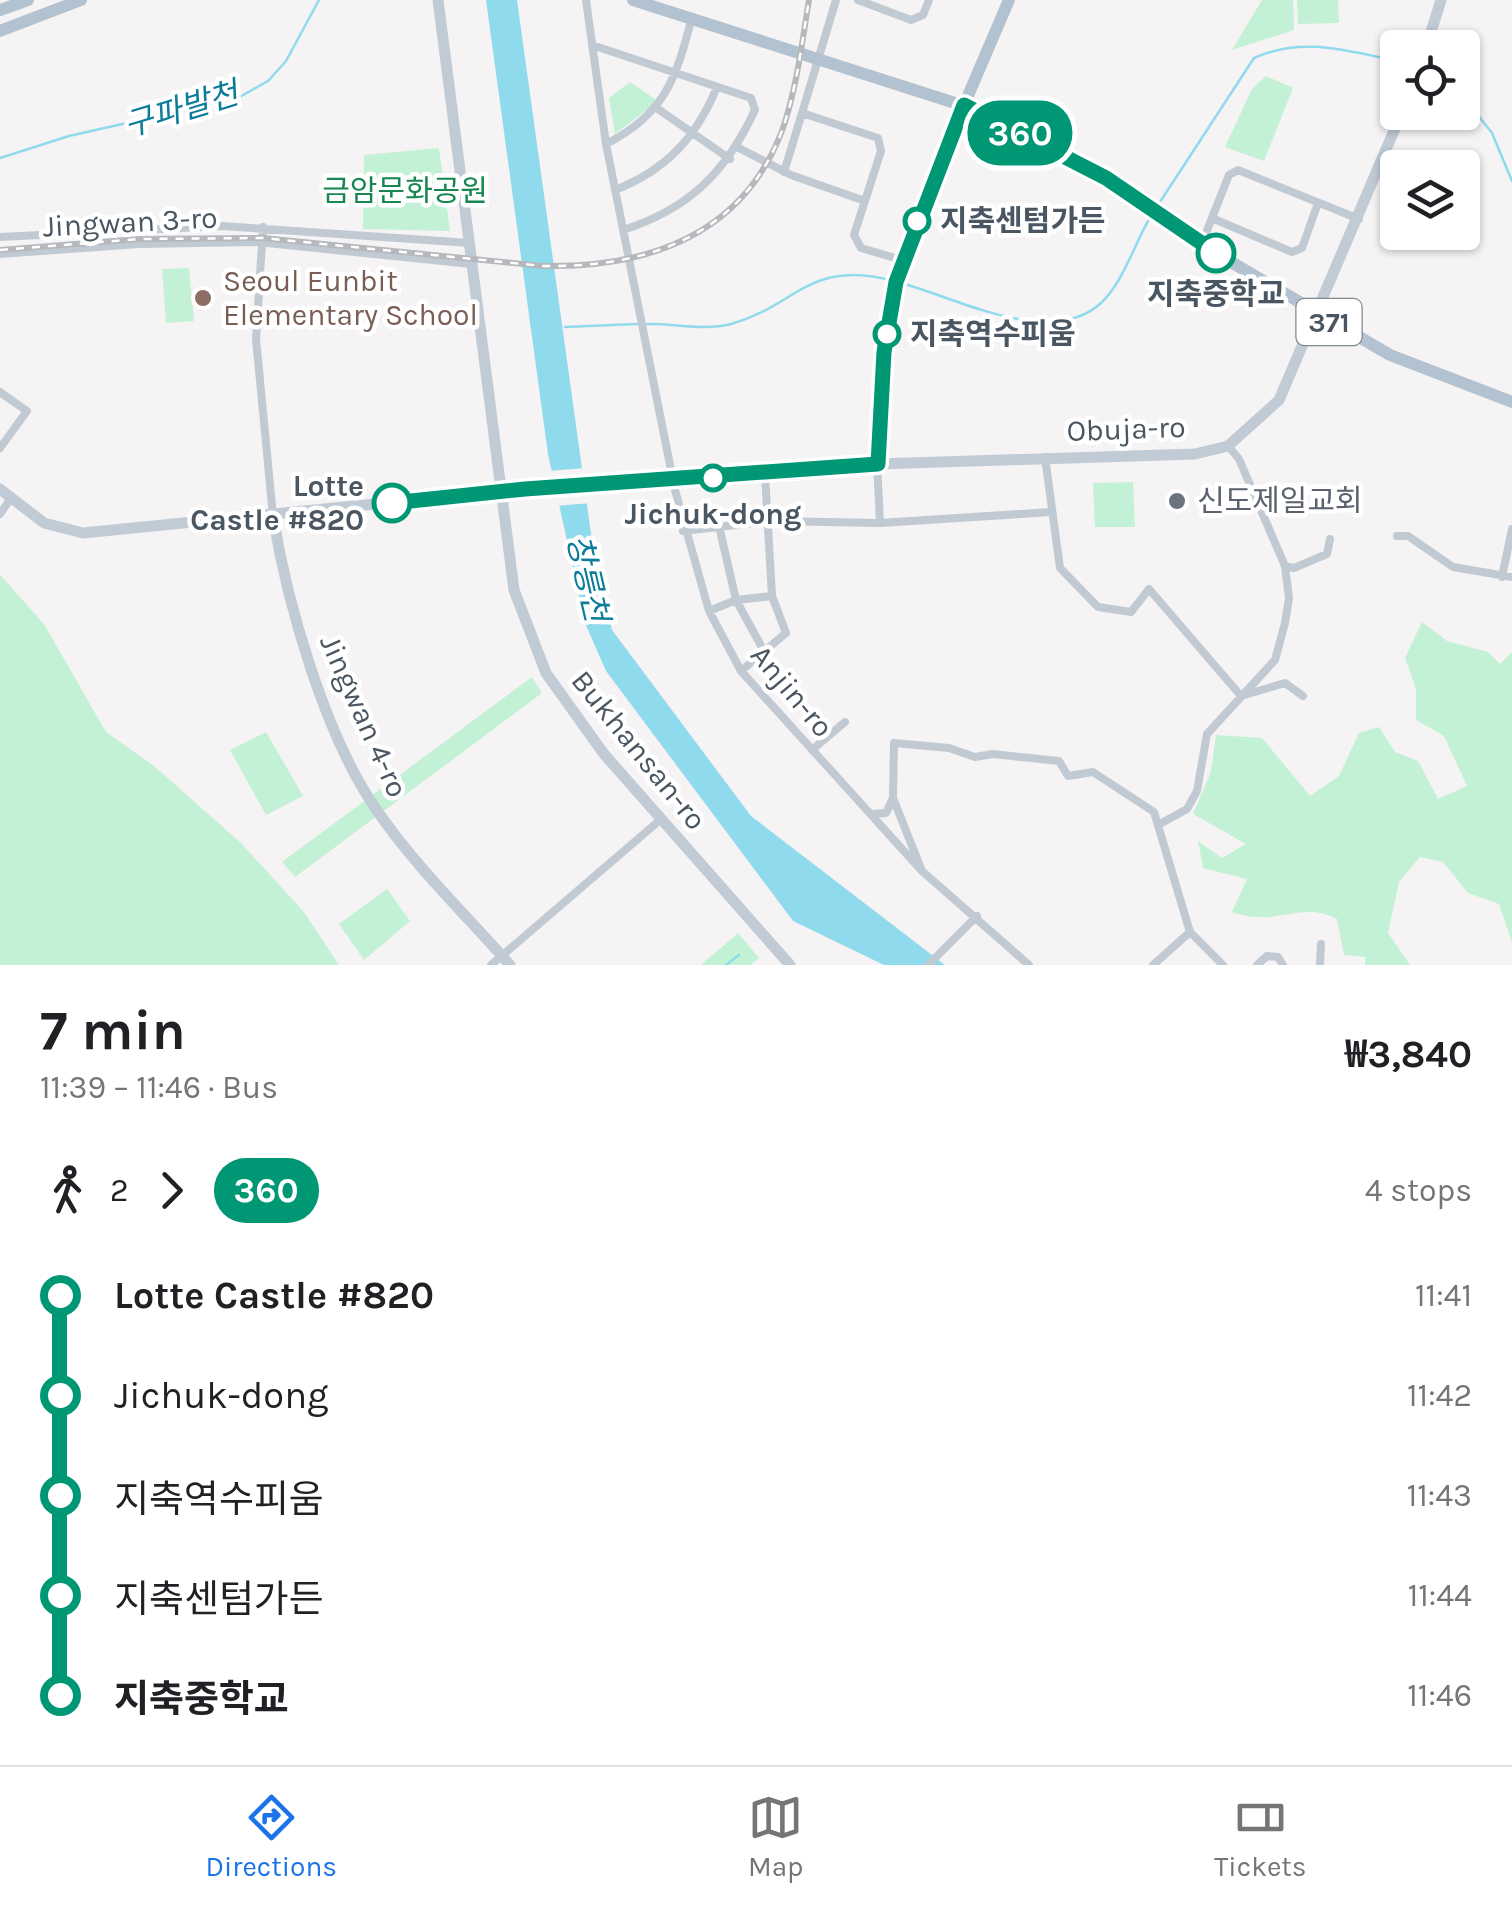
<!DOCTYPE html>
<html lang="en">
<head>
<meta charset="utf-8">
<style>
	body { margin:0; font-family:Karla,"Noto Sans KR",sans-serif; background:#f2f2f2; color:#202124; height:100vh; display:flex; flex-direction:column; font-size:38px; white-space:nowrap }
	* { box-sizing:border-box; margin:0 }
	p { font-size:32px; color:#757577 }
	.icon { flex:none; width:55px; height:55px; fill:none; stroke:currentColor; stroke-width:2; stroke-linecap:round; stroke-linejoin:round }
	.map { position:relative; height:965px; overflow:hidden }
	.panel { display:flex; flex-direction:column; background:#fff; flex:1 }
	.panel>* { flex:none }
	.badge { padding:0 20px; border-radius:32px; font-size:35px; line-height:65px }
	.controls { position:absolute; left:1380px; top:30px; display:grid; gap:20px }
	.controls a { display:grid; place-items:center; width:100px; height:100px; border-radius:10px; background:#fff; box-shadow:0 2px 8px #0004; font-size:50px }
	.map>.badge { position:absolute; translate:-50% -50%; box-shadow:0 0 0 5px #fff }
	.legs { display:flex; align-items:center; gap:15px; height:110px; padding:0 40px; font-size:32px }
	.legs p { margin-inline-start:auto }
	.headline { display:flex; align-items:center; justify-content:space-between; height:170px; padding:0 40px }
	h1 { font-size:55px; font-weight:700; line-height:75px }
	ul { padding:0 40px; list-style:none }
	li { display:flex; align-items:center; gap:35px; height:100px; font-size:38px }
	li i { display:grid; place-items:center; width:15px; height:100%; margin:0 12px; background:currentColor }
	li i::after { content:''; width:25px; height:25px; margin:-12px; border:8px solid; border-radius:50%; background:#fff }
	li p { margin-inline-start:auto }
	li:first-child i { background:linear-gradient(#0000 50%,currentColor 0) }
	li:last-child i { background:linear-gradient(currentColor 50%,#0000 0) }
	.menu { display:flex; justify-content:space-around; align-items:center; height:140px; border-top:2px solid #e0e0e0; background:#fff; font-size:28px; color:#757577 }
	.menu a { display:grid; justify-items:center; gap:5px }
	.menu .current { color:#1a73e8 }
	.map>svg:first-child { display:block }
	.green { fill:#c3f1d5 }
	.water { fill:#90daee }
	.pier { fill:#f5f3f3 }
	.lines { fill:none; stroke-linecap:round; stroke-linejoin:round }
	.stream { stroke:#90daee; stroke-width:2.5 }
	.street { stroke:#c1cad2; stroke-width:8 }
	.secondary { stroke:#c1cbd6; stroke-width:11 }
	.primary { stroke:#b3c2d1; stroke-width:12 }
	.rail-casing { stroke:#b5b8bd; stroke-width:6 }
	.rail { stroke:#fff; stroke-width:2.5; stroke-dasharray:8; stroke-linecap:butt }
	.line-1-casing { stroke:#fff; stroke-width:22 }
	.line-1 { stroke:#009775; stroke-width:15 }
	.stop-1-dot { fill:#fff; stroke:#009775; stroke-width:5 }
	.education-dot { fill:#8d6e63; stroke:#fff; stroke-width:4 }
	.worship-dot { fill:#6b7280; stroke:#fff; stroke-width:4 }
	.labels { text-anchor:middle; stroke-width:9; stroke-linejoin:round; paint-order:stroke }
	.shield { fill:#fff; stroke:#808990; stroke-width:2.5 }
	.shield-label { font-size:28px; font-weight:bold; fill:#4a5661 }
	.park-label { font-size:30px; fill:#17864f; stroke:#fff }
	.stop-label { font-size:30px; font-weight:bold; fill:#4a5661; stroke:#fff; text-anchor:start }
	.street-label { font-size:30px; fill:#4a5661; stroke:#fff }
	.education-label { font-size:30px; fill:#785e54; stroke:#fff; text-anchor:start }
	.worship-label { font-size:30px; fill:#5b616d; stroke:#fff; text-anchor:start }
	.water-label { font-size:32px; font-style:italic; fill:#0c7c9b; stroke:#fff }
</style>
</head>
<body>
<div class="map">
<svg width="1512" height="965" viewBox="0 0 1512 965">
	<rect width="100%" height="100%" fill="#f5f3f3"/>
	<path class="green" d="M1262,0H1293L1294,30L1232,50Z
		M1297,0H1338L1339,23L1298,24Z
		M1266,76L1293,88L1264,161L1225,147L1252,89Z
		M630,82L658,101L615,134L609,98Z
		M439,148L450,231L363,229L364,155Z
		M189,268L194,321L166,323L162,269Z
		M1133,482L1135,527H1095L1093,483Z
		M0,575L44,624L106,732L154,766L241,843L304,912L339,965H0Z
		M1422,622L1447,641L1488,652L1500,664L1512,652V942L1499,904L1468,893L1443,862L1420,857L1399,882L1388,933L1410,965H1365V957L1344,955L1337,919C1300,900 1278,928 1232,912L1247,879L1203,868L1198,841L1222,858L1246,844L1193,814L1211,772L1216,735L1262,738L1310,796L1339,776L1359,733L1379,727L1395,752L1418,761L1438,799L1467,786L1444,736L1416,720V689L1405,658Z
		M532,677L542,693L295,877L282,862Z
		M266,732L303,796L266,815L230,750Z
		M387,889L410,921L364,960L339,924Z
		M738,933L759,958L751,965H701Z"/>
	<path class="water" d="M486,0H517L593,548L612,630L751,816L945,965H884L793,921L606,671L585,623L548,454Z"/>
	<path class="pier" d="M587,468L592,503L554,506L547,471Z"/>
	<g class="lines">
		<path class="stream" d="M1462,95L1492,133L1512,181
			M0,158L69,136L238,98L268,81L286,61L319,0
			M1158,205L1254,58C1303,36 1347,51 1398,61
			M901,283C957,298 1051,349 1101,303C1123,283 1135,242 1151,216
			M645,324C673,323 704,331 731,324C797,306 809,258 894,281
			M565,327L637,324
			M726,965L739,955"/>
		<path class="street" d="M586,0L606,144L675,490L709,611L741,671L922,871
			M836,0L802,113L878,138L881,151L854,235L861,248L902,260
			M858,0L911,20L923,15L929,0
			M592,45L751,98L755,110C726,172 689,209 623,230
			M658,109L730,159
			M606,144C665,114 676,79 692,17
			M737,147L791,175L865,201
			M784,172L802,113
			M615,190C666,170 696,138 717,87
			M1214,219L1292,252L1302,248L1318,203
			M263,227L256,339L273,516
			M0,237L222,226L470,243
			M1202,243L1229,175L1238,170L1359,219
			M0,254L139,244L257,242L471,264
			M0,392L27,411L0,448
			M1045,457L1060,568L1098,607L1131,612L1149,589L1241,696L1285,683L1303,696
			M877,464L880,523
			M0,514L11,498
			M719,526L736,600L765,653
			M683,531L770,521L880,523L1051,512
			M1397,536H1408L1453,567L1512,577
			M1285,566L1294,568L1327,554L1330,539
			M1502,577L1512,529
			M709,611L736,600L772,596
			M741,671L786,633L772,596L765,474
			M812,750L845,722
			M873,814L886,813L893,798
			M1158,825L1187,809L1197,791L1207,734L1275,660L1285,623L1289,598L1285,566L1239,459L1228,446
			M491,965L660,820
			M928,965L977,916
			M1029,965L922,871L893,798L894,743L949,748L975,757L993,754L1059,761L1068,776L1093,772L1154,812L1190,932
			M1153,965L1190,932L1223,965
			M1257,965L1267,956L1278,957L1283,965
			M1320,965L1321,944"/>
		<path class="secondary" d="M438,0L514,590L546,673L604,754L790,965
			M1426,48L1441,0
			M877,464L884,352L896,282L964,105
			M0,489L44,523L83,533L525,489L877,464L1195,454L1228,446L1279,400L1402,112
			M273,516C287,603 325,736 376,809C414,865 466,915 510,965"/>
		<path class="primary" d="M633,0L980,111L1106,179L1231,262L1390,355L1512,402
			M0,10L28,0
			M0,31L81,0
			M964,105L1009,0"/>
		<defs>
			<path id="rail" d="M0,250L139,239L263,238L543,266C648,268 744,235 783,128C797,87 802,42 809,0"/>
		</defs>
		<use href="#rail" class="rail-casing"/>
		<use href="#rail" class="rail"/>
	</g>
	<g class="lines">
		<defs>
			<path id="line-1" d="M392,503L525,489L878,464L884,352L896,282L964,105L1106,178L1216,253"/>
		</defs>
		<use href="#line-1" class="line-1-casing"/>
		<use href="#line-1" class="line-1"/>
	</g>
	<g class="stop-1-dot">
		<circle cx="917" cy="221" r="12"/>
		<circle cx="1216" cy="253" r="18"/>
		<circle cx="887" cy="334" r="12"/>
		<circle cx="713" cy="478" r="12"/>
		<circle cx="392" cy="503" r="18"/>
	</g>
	<circle class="education-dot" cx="203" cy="298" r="10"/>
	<circle class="worship-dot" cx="1177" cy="501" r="10"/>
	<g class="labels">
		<rect class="shield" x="1296.5" y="299" width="65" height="46" rx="8"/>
		<g class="shield-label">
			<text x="1329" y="332">371</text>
		</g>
		<g class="park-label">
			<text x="405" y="201">금암문화공원</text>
		</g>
		<g class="stop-label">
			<text x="940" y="231">지축센텀가든</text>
			<text x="1216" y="304" text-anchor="middle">지축중학교</text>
			<text x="910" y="344">지축역수피움</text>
			<text x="364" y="496" text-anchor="end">Lotte<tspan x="364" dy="34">Castle #820</tspan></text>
			<text x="713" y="524" text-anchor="middle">Jichuk-dong</text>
		</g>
		<g class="street-label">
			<text transform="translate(130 222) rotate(-3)" y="10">Jingwan 3-ro</text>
			<text transform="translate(1126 429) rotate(-2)" y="10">Obuja-ro</text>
			<text transform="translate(792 691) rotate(50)" y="10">Anjin-ro</text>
			<text transform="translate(364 716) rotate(66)" y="10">Jingwan 4-ro</text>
			<text transform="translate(639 750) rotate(51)" y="10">Bukhansan-ro</text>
		</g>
		<g class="education-label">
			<text x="223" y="291">Seoul Eunbit<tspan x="223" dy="34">Elementary School</tspan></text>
		</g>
		<g class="worship-label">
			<text x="1197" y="511">신도제일교회</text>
		</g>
		<g class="water-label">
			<text transform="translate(181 109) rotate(-17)" y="11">구파발천</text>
			<text transform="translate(588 578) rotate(77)" y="11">창릉천</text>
		</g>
	</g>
</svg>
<div class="controls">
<a><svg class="icon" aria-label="locate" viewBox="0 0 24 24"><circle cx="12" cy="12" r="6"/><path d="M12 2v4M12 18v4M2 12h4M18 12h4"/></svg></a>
<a><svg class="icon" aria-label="layers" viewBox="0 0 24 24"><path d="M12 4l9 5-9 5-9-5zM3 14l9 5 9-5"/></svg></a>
</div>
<b class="badge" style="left:1020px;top:133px;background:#009775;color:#fff">360</b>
</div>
<section class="panel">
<div class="headline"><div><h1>7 min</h1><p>11:39 – 11:46 · Bus</p></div><b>₩3,840</b></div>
<div class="legs"><svg class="icon" aria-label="walk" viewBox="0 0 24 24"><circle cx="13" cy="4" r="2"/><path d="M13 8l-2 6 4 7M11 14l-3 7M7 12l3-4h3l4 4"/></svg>2<svg class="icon" aria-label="forward" viewBox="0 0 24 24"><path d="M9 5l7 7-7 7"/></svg><b class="badge" style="background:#009775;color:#fff">360</b><p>4 stops</p></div>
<ul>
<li><i style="color:#009775"></i><b>Lotte Castle #820</b><p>11:41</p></li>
<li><i style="color:#009775"></i><span>Jichuk-dong</span><p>11:42</p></li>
<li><i style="color:#009775"></i><span>지축역수피움</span><p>11:43</p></li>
<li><i style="color:#009775"></i><span>지축센텀가든</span><p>11:44</p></li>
<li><i style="color:#009775"></i><b>지축중학교</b><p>11:46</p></li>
</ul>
</section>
<nav class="menu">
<a class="current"><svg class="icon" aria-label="directions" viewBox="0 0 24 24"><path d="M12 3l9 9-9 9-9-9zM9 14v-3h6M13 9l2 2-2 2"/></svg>Directions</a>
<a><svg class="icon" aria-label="map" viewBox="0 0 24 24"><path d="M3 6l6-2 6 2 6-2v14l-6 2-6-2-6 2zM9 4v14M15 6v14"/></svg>Map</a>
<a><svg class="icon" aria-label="tickets" viewBox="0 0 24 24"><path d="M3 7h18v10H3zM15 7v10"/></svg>Tickets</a>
</nav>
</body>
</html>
